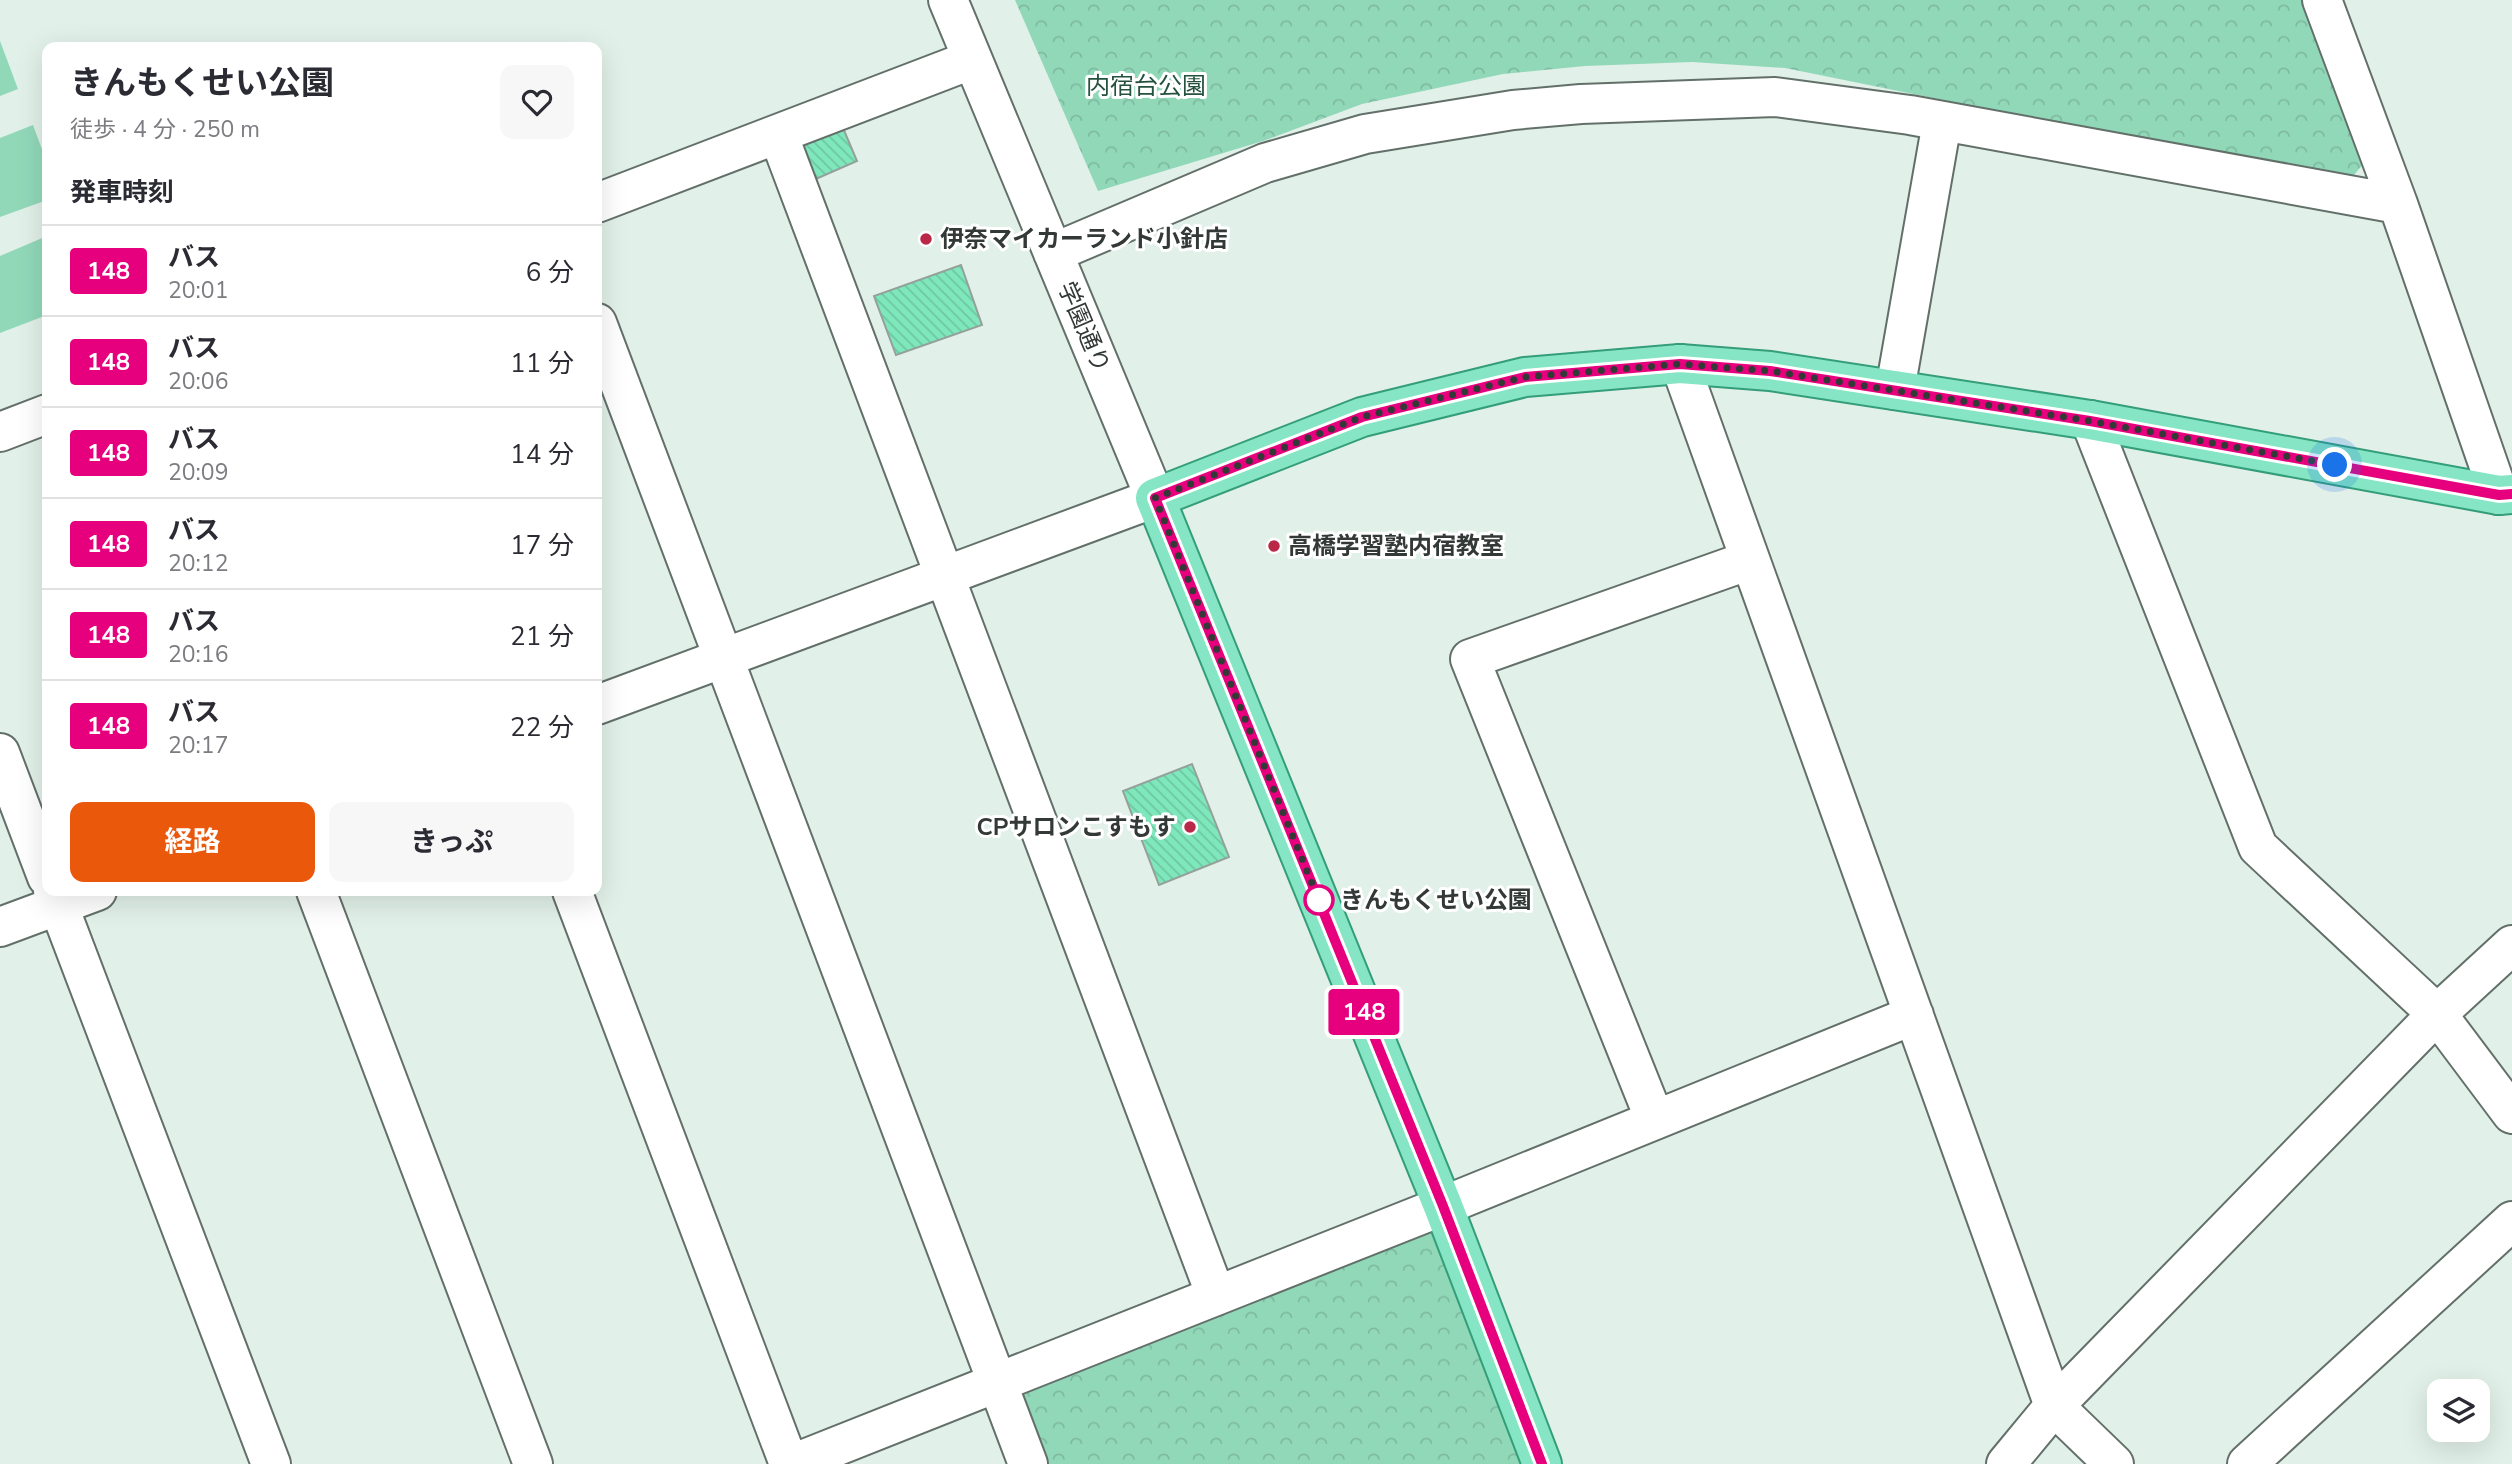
<!DOCTYPE html>
<html lang="ja">
<head>
<meta charset="utf-8">
<style>
	body { margin:0; font-family:"Nunito Sans","Noto Sans JP",sans-serif; background:#f7f7f7; color:#2b2b33; height:100vh; display:flex; flex-direction:column; font-size:26px; white-space:nowrap }
	* { box-sizing:border-box; margin:0 }
	p { font-size:23px; color:#7c7c81 }
	.icon { flex:none; width:38px; height:38px; fill:none; stroke:currentColor; stroke-width:2; stroke-linecap:round; stroke-linejoin:round }
	.map { position:relative; flex:1; overflow:hidden }
	.panel { position:absolute; left:42px; top:42px; width:560px; height:854px; display:flex; flex-direction:column; background:#fff; border-radius:14px; box-shadow:0 7px 28px #0002 }
	.panel>* { flex:none }
	.badge { padding:0 14px; border-radius:5px; font-size:24px; line-height:46px }
	.buttons { position:absolute; left:2427px; top:1379px; display:grid; gap:14px }
	.buttons a { display:grid; place-items:center; width:63px; height:63px; border-radius:14px; background:#fff; box-shadow:0 7px 28px #0002; font-size:35px }
	.you { position:absolute; width:35px; height:35px; margin:-18px; border:5px solid #fff; border-radius:50%; background:#1a73e8; box-shadow:0 0 0 10px #1a73e833 }
	.map>.badge { position:absolute; translate:-50% -50%; box-shadow:0 0 0 4px #fff }
	h2 { padding:0 28px; font-size:26px; line-height:63px }
	.round { display:grid; place-items:center; flex:none; width:74px; height:74px; border-radius:14px; background:#f7f7f7 }
	.overview { display:flex; align-items:center; justify-content:space-between; height:119px; padding:0 28px }
	h1 { font-size:33px; font-weight:700; line-height:52px }
	.button { display:flex; gap:14px; margin-top:auto; padding:14px 28px }
	.button a { flex:1; height:80px; border-radius:14px; background:#ea580c; color:#fff; font-size:28px; font-weight:700; line-height:80px; text-align:center }
	.button a+a { background:#f7f7f7; color:#2b2b33 }
	ul { padding:0; list-style:none }
	li { display:flex; align-items:center; gap:21px; height:91px; padding:0 28px; border-top:2px solid #e1e1e2 }
	li div { flex:1 }
	li b { display:block; font-size:26px }
	li em { font-style:normal }
	li .badge { min-width:77px; font-weight:700; text-align:center }
	.map>svg:first-child { display:block }
	.park { fill:url(#park-crowns) }
	.garden { fill:#91d8b9 }
	.building { fill:url(#building-back-hatch); stroke:#93a19a; stroke-width:2 }
	.lines { fill:none; stroke-linecap:round; stroke-linejoin:round }
	.minor-casing { stroke:#63706a; stroke-width:42 }
	.major-casing { stroke:#349d79; stroke-width:42 }
	.minor { stroke:#fff; stroke-width:38 }
	.major { stroke:#85e5c4; stroke-width:38 }
	.line-casing { stroke:#fff; stroke-width:16 }
	.line { stroke:#e6007e; stroke-width:10 }
	.walk { stroke:#333936; stroke-width:7; stroke-dasharray:0 12.6 }
	.poi-dot { fill:#ba2847; stroke:#fff; stroke-width:2.5 }
	.stop-dot { fill:#fff; stroke:#e6007e; stroke-width:3.5 }
	.labels { text-anchor:middle; stroke-width:6; stroke-linejoin:round; paint-order:stroke }
	.park-label { font-size:24px; fill:#25513f; stroke:#fff }
	.poi-label { font-size:24px; font-weight:bold; fill:#333936; stroke:#fff; text-anchor:start }
	.street-label { font-size:24px; fill:#333936; stroke:#fff }
	.stop-label { font-size:24px; font-weight:bold; fill:#333936; stroke:#fff; text-anchor:start }
</style>
</head>
<body>
<div class="map">
<svg width="2512" height="1464" viewBox="0 0 2512 1464">
	<defs>
		<pattern id="park-crowns" width="20" height="18" patternUnits="userSpaceOnUse" patternTransform="scale(1.75)"><rect width="20" height="18" fill="#91d8b9"/><path d="M2 6a3 3 0 1 1 6 0M12 15a3 3 0 1 1 6 0" fill="none" stroke="#7ebaa0"/></pattern>
		<pattern id="building-back-hatch" width="6" height="6" patternUnits="userSpaceOnUse" patternTransform="scale(1.75)"><rect width="6" height="6" fill="#7fe7bc"/><path d="M-1 5l2 2M0 0l6 6M5-1l2 2" fill="none" stroke="#6ec7a2"/></pattern>
	</defs>
	<rect width="100%" height="100%" fill="#e1f0e9"/>
	<path class="park" d="M1015,0H2303L2365,162L2348,182L1785,68L1692,62L1585,66L1503,74L1362,104L1263,141L1098,191Z
		M1443,1206L1542,1464H1028L998,1383Z"/>
	<path class="garden" d="M0,41L18,89L0,96Z
		M33,125L47,163V200L0,217V138Z
		M47,236V315L0,333V256Z"/>
	<path class="building" d="M843,128L857,161L816,179L801,146Z
		M961,265L982,325L896,355L874,296Z
		M1192,764L1229,857L1159,885L1123,791Z"/>
	<g class="lines">
		<defs>
			<path id="minor" d="M2322,0L2398,204L2499,495
				M778,134L1216,1296
				M597,203L971,60
				M1053,253L1265,163L1365,134L1513,110L1581,104L1775,97L1910,115L2398,204
				M597,323L1028,1464
				M1680,364L2054,1406L2114,1464
				M1895,390L1942,122
				M2090,420L2258,847L2437,1014L2512,1114
				M0,432L47,414
				M597,705L1155,498L948,0
				M0,753L47,877
				M53,891L271,1464
				M316,891L533,1464
				M572,891L789,1464
				M0,927L97,891
				M1655,1120L1470,659L1750,560
				M792,1464L1443,1206L1914,1015
				M2006,1464L2054,1406L2437,1014L2512,945
				M2247,1464L2512,1221"/>
			<path id="major" d="M1542,1464L1443,1206L1155,498L1362,417L1525,377L1680,364L1770,371L2090,420L2499,495L2512,494"/>
		</defs>
		<use href="#minor" class="minor-casing"/>
		<use href="#major" class="major-casing"/>
		<use href="#minor" class="minor"/>
		<use href="#major" class="major"/>
	</g>
	<g class="lines">
		<defs>
			<path id="line" d="M1542,1464L1443,1206L1155,498L1362,417L1525,377L1680,364L1770,371L2090,421L2499,495L2512,494"/>
		</defs>
		<use href="#line" class="line-casing"/>
		<use href="#line" class="line"/>
		<path class="walk" d="M1319,900L1320,903L1155,498L1362,417L1525,377L1680,364L1770,371L2090,421L2335,465"/>
	</g>
	<g class="poi-dot">
		<circle cx="926" cy="239" r="7"/>
		<circle cx="1274" cy="546" r="7"/>
		<circle cx="1190" cy="827" r="7"/>
	</g>
	<circle class="stop-dot" cx="1319" cy="900" r="14"/>
	<g class="labels">
		<g class="park-label">
			<text x="1146" y="94">内宿台公園</text>
		</g>
		<g class="poi-label">
			<text x="940" y="247">伊奈マイカーランド小針店</text>
			<text x="1288" y="554">高橋学習塾内宿教室</text>
			<text x="1176" y="835" text-anchor="end">CPサロンこすもす</text>
		</g>
		<g class="street-label">
			<text transform="translate(1084 327) rotate(67)" y="8">学園通り</text>
		</g>
		<g class="stop-label">
			<text x="1340" y="908">きんもくせい公園</text>
		</g>
	</g>
</svg>
<div class="buttons">
<a><svg class="icon" aria-label="layers" viewBox="0 0 24 24"><path d="M12 4l9 5-9 5-9-5zM3 14l9 5 9-5"/></svg></a>
</div>
<div class="you" style="left:2335px;top:465px"></div>
<b class="badge" style="left:1364px;top:1012px;background:#e6007e;color:#fff">148</b>
<section class="panel">
<div class="overview"><div><h1>きんもくせい公園</h1><p>徒歩 · 4 分 · 250 m</p></div><a class="round"><svg class="icon" aria-label="heart" viewBox="0 0 24 24"><path d="M12 20l-8-8c-3-5 5-10 8-4 3-6 11-1 8 4z"/></svg></a></div>
<h2>発車時刻</h2>
<ul>
<li><span class="badge" style="background:#e6007e;color:#fff">148</span><div><b>バス</b><p>20:01</p></div><em>6 分</em></li>
<li><span class="badge" style="background:#e6007e;color:#fff">148</span><div><b>バス</b><p>20:06</p></div><em>11 分</em></li>
<li><span class="badge" style="background:#e6007e;color:#fff">148</span><div><b>バス</b><p>20:09</p></div><em>14 分</em></li>
<li><span class="badge" style="background:#e6007e;color:#fff">148</span><div><b>バス</b><p>20:12</p></div><em>17 分</em></li>
<li><span class="badge" style="background:#e6007e;color:#fff">148</span><div><b>バス</b><p>20:16</p></div><em>21 分</em></li>
<li><span class="badge" style="background:#e6007e;color:#fff">148</span><div><b>バス</b><p>20:17</p></div><em>22 分</em></li>
</ul>
<div class="button"><a>経路</a><a>きっぷ</a></div>
</section>
</div>
</body>
</html>
